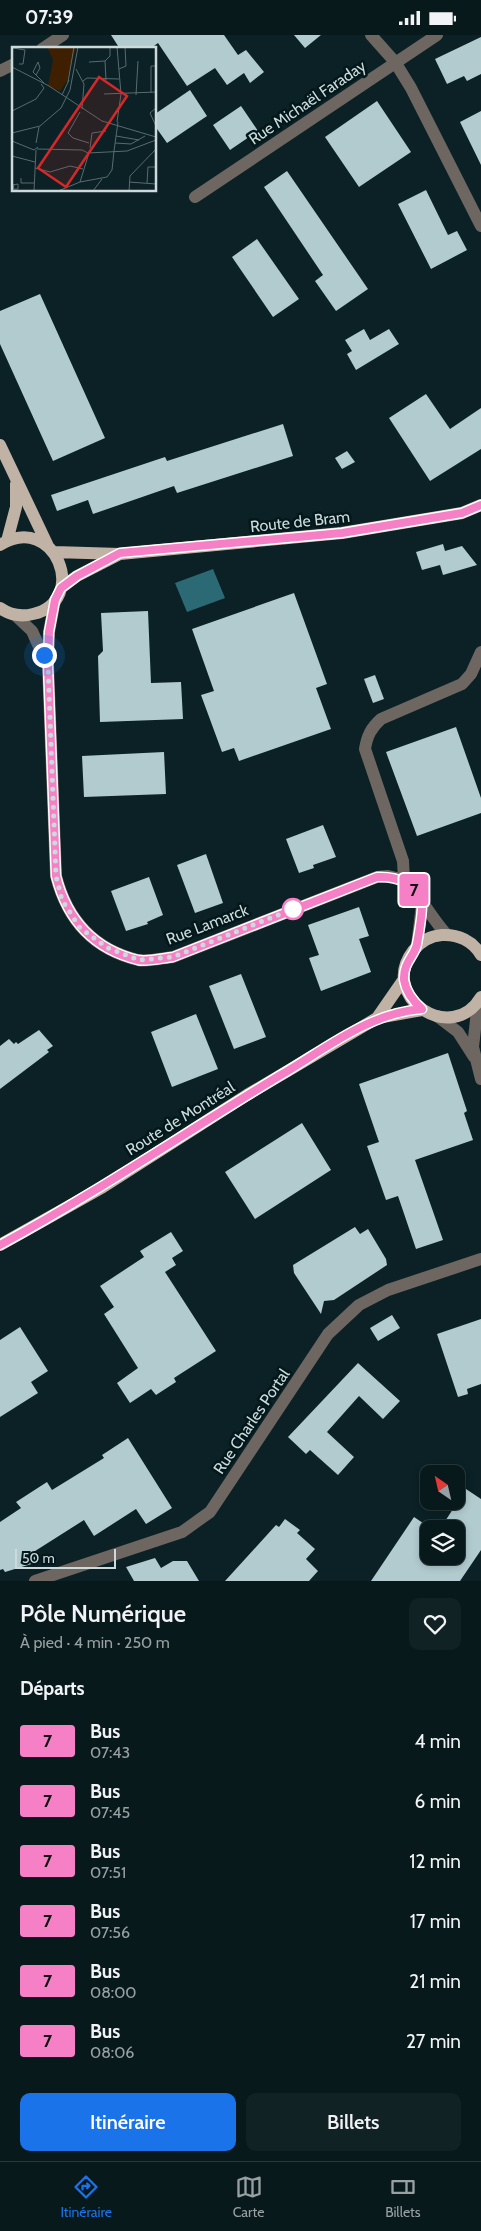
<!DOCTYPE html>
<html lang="fr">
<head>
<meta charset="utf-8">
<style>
	body { margin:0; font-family:Cabin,sans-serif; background:#112225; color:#f1f3f6; height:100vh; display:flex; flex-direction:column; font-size:19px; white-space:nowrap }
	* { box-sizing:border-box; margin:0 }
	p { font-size:16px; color:#98a0a3 }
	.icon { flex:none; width:28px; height:28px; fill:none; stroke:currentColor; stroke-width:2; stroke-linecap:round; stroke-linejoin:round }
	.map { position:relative; height:1546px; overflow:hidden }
	.side { display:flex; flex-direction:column; background:#08191c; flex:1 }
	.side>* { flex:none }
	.badge { padding:0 10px; border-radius:4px; font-size:18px; line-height:32px }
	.needle { width:32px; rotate:326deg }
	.tools { position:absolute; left:420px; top:1430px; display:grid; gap:10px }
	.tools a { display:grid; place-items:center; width:45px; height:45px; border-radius:10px; background:#08191c; box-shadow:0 2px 8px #0003,0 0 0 1px #29383b; font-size:25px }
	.scale { position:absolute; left:15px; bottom:12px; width:101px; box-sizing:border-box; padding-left:5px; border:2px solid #cddadc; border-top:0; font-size:14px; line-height:18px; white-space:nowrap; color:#cddadc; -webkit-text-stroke:4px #03181b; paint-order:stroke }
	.you { position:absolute; width:25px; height:25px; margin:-12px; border:4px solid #fff; border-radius:50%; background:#1a73e8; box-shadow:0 0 0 8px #1a73e833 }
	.map>.badge { position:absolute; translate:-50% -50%; box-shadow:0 0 0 2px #fff }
	h2 { padding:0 20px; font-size:19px; line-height:45px }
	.round { display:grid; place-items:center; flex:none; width:52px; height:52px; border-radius:10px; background:#112225 }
	.summary { display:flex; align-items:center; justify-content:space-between; height:85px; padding:0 20px }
	h1 { font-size:24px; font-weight:600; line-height:38px }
	.action { display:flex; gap:10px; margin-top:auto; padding:10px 20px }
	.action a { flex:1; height:58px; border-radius:10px; background:#1a73e8; color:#fff; font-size:20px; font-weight:600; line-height:58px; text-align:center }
	.action a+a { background:#112225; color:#f1f3f6 }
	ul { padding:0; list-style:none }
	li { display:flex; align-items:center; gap:15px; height:60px; padding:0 20px }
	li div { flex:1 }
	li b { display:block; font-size:19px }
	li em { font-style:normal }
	li .badge { min-width:55px; font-weight:700; text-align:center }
	.status { display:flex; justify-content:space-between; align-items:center; height:35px; padding:0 25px; background:#08191c; direction:ltr }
	.status svg { height:14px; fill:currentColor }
	.tabs { display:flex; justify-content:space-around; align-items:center; height:70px; border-top:1px solid #29383b; background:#08191c; font-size:14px; color:#98a0a3 }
	.tabs a { display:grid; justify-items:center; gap:2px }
	.tabs .selected { color:#1a73e8 }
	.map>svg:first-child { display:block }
	.water { fill:#2b6a74 }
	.building { fill:#b1cbcf }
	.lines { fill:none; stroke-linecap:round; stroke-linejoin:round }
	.minor { stroke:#6e6761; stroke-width:12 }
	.major { stroke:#c1b2a6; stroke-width:12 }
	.line-casing { stroke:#fff; stroke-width:11 }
	.line { stroke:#f680c6; stroke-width:8 }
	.walk { stroke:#cddadc; stroke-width:5; stroke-dasharray:0 9 }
	.stop-dot { fill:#fff; stroke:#f680c6; stroke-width:2.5 }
	.labels { text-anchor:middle; stroke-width:5; stroke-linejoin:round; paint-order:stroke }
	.street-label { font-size:16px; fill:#cddadc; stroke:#03181b }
	.inset-road { fill:none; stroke:#596b6e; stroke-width:1 }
	.view { fill:#d62828; fill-opacity:0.15; stroke:#d62828; stroke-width:2.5 }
	.inset-edge { fill:none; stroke:#cddadc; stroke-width:2.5 }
</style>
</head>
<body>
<div class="status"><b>07:39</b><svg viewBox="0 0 49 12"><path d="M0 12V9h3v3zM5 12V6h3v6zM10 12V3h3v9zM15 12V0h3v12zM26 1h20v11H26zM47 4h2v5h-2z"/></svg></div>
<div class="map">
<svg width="481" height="1546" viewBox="0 0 481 1546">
	<rect width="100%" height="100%" fill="#0b2125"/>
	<path class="water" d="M213,534L225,563L187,577L175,548Z"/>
	<path class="building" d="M111,0H224L238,20L246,15L264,37L250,48L244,38L227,50L215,33L187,51L158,8L150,14H120Z
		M294,0H321L305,13Z
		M481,2V39L467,46L464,41L447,49L435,24Z
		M190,55L207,81L167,108L155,91V79Z
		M377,66L411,117L359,152L325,102Z
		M241,71L258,96L230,115L213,90Z
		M481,76V130L460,87Z
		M287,136L368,254L336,276L315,246L323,240L264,152Z
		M426,155L448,200L457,196L467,215L431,234L398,169Z
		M257,204L299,264L273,282L232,222Z
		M40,259L105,403L53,426L0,309V276Z
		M364,294L370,305L389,294L399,309L356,335L347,319L352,316L345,305Z
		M426,359L450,394L481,373V414L430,446L389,383Z
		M283,389L293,421L177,458L174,451L93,479L88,465L57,476L51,460L165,422L167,426Z
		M347,416L355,427L342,434L335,423Z
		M443,509L445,516L462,511L477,530L443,540L440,530L422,535L416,517Z
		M294,558L327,649L316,653L331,694L239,726L234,713L222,717L201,660L214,656L192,594Z
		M148,576L151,648L181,647L183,684L100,687L98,621L103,616L101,578Z
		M375,640L384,664L373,668L364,644Z
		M456,692L481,763V778L417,801L386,717Z
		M164,717L166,759L84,762L82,721Z
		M323,790L336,822L313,830L314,833L299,838L286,804Z
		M206,819L223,868L195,878L177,830Z
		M149,842L163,880L147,887L148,889L126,896L111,856Z
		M359,872L369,901L359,904L371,937L321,956L309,923L319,920L308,890Z
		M241,939L266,1002L234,1014L209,951Z
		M196,979L218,1034L172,1052L151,997Z
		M39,995L53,1011L47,1015L49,1017L0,1054V1011L9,1004L14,1009L16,1007L18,1009Z
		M448,1018L467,1076L464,1078L473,1105L415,1125L443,1205L416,1214L398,1161L386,1165L367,1111L379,1107L359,1049Z
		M302,1088L331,1135L255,1184L225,1137Z
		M355,1192L360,1199L368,1194L386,1224L387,1230L334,1265L324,1266L321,1279L294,1238L293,1230Z
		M171,1197L183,1216L172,1223L176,1230L165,1237L216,1316L174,1343L176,1347L156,1360L151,1354L130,1368L117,1348L138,1333L104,1279L114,1272L100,1251L144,1222L140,1216Z
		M392,1280L400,1293L378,1306L370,1293Z
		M481,1284V1349L467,1354L468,1359L458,1362L437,1299Z
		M20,1292L48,1336L31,1347L38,1358L0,1382V1305Z
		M358,1328L400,1366L383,1384L359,1361L327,1397L354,1422L338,1440L310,1415L306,1419L288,1402Z
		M128,1403L172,1473L146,1489L136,1474L94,1501L84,1485L32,1518L38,1527L5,1537L3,1534L0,1535V1487L21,1473L16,1467L47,1447L52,1455L104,1423L102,1420Z
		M466,1454L481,1464V1515L460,1546H371L414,1482L429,1492V1521H456V1494H440Z
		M285,1484L300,1495L297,1498L315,1514L306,1524L318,1536L309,1546H225L276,1490L279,1492Z
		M155,1523L161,1533L173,1526H187L199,1546H134L126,1532Z"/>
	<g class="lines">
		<path class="minor" d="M371,0L395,27L411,53L481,191
			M42,14L63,0
			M0,36L14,29
			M195,162L437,0
			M55,565L49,597L48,630L56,841C67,884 93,914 138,925C148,927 163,923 173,922L377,842L388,841L404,845
			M15,580L32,596L45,625
			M447,900C431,883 421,861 404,845L403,826L365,714C367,701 371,693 381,684L462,649L471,639L481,617
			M417,911L422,869
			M478,967L473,1012L481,1044
			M437,981L458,997L474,1022
			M35,1546L182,1497L210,1477L328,1299L359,1270L388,1255L481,1224"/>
		<path class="major" d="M0,410L48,511
			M7,506L16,472V449
			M0,510C55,476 90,566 33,579C21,582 10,580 0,573
			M54,517L120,519L342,498L462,478L481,470
			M61,553L77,541L118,520
			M481,920C473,906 458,899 442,900C430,901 420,907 413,916C378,962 452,1011 481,962
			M377,983L404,944
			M0,1210L103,1152L247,1060L377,983L422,975"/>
	</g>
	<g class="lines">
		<defs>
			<path id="line" d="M0,1210C96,1158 186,1097 279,1041C324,1015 368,978 422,974C413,966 406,957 404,945C403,927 415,921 417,909C419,898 422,881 422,870C420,848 395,841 377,842L173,922C163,923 148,927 138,925C93,914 67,884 56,841L48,630L49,597L55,565L61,553L77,541L120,518L342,498L462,478L481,470"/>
		</defs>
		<use href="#line" class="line-casing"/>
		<use href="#line" class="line"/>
		<path class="walk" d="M44,620L48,630L56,841L62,865L80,893L108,913L139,925L173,922L293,874"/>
	</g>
	<circle class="stop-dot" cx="293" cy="874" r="10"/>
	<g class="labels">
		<g class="street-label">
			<text transform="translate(307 67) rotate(-34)" y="6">Rue Michaël Faraday</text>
			<text transform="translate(300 486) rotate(-6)" y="6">Route de Bram</text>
			<text transform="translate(207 889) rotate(-21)" y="6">Rue Lamarck</text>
			<text transform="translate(180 1083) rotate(-32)" y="6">Route de Montréal</text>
			<text transform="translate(251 1386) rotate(-56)" y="6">Rue Charles Portal</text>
		</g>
	</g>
	<g transform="translate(12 12)">
		<rect width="144" height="144" fill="#0b2125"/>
		<path d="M64,0L55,34L48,44L36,39L41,13L35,0Z" fill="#3e1f00"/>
		<path class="inset-road" d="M105,0L109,47L105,75M1,1L13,3L11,17H7M93,14L94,33M93,14L98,9V0M77,15L93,14M0,20L37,39L90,74L144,90M64,22L72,37L70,62M107,22L114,19L113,0M24,28L28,21L26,15L21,25L32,36M71,34L75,31L107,32M56,35L62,0M139,46V19H144M92,47L144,45M50,48L57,33M124,48L126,14M144,61L138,66L144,79M0,64L24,52L32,41L29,37M68,65L56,86L61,91L77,96M0,86L28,79L49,61L58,43L66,0M104,89L127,93M0,94L22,103L26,100M24,96L27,80M103,96L119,97L133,89M78,101L80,86L94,84M25,102L70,103L76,106L115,104L144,93M102,104L106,75M0,109L23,115M23,121L38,125L58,119L71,122M9,131V136H22M68,135L77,106M117,135L144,137M135,136L136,120H144M0,138L6,137V142H1L2,138M22,144L24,103M46,144L68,135L95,130L100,123L102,104M81,144L90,132M117,144L118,129L144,102"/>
		<path class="view" d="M87,30L115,49L54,140L26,121Z"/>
		<rect width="144" height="144" class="inset-edge"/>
	</g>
</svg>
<div class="tools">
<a><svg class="needle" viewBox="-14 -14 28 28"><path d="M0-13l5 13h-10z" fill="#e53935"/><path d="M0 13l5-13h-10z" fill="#98a0a3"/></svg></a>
<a><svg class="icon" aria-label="layers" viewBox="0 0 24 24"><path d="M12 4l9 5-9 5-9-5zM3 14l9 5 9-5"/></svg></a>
</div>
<div class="scale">50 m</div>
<div class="you" style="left:44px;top:620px"></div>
<b class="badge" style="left:414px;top:855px;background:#f680c6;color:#111">7</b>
</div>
<section class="side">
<div class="summary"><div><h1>Pôle Numérique</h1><p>À pied · 4 min · 250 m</p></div><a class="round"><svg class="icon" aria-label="heart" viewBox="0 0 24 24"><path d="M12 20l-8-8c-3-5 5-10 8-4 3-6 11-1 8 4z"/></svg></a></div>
<h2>Départs</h2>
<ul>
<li><span class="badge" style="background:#f680c6;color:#111">7</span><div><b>Bus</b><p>07:43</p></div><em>4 min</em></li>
<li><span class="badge" style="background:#f680c6;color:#111">7</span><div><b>Bus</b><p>07:45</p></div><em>6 min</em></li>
<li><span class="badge" style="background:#f680c6;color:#111">7</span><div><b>Bus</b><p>07:51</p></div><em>12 min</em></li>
<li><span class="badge" style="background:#f680c6;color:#111">7</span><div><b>Bus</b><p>07:56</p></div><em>17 min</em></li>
<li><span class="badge" style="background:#f680c6;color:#111">7</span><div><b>Bus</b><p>08:00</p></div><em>21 min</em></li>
<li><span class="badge" style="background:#f680c6;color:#111">7</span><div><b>Bus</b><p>08:06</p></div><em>27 min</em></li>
</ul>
<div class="action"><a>Itinéraire</a><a>Billets</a></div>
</section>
<nav class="tabs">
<a class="selected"><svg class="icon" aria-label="directions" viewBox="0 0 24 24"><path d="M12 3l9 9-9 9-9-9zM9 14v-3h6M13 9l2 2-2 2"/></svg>Itinéraire</a>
<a><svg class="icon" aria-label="map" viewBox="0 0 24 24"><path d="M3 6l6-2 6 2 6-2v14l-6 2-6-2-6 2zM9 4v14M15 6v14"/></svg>Carte</a>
<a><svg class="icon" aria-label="tickets" viewBox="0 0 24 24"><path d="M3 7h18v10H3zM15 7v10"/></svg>Billets</a>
</nav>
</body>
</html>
